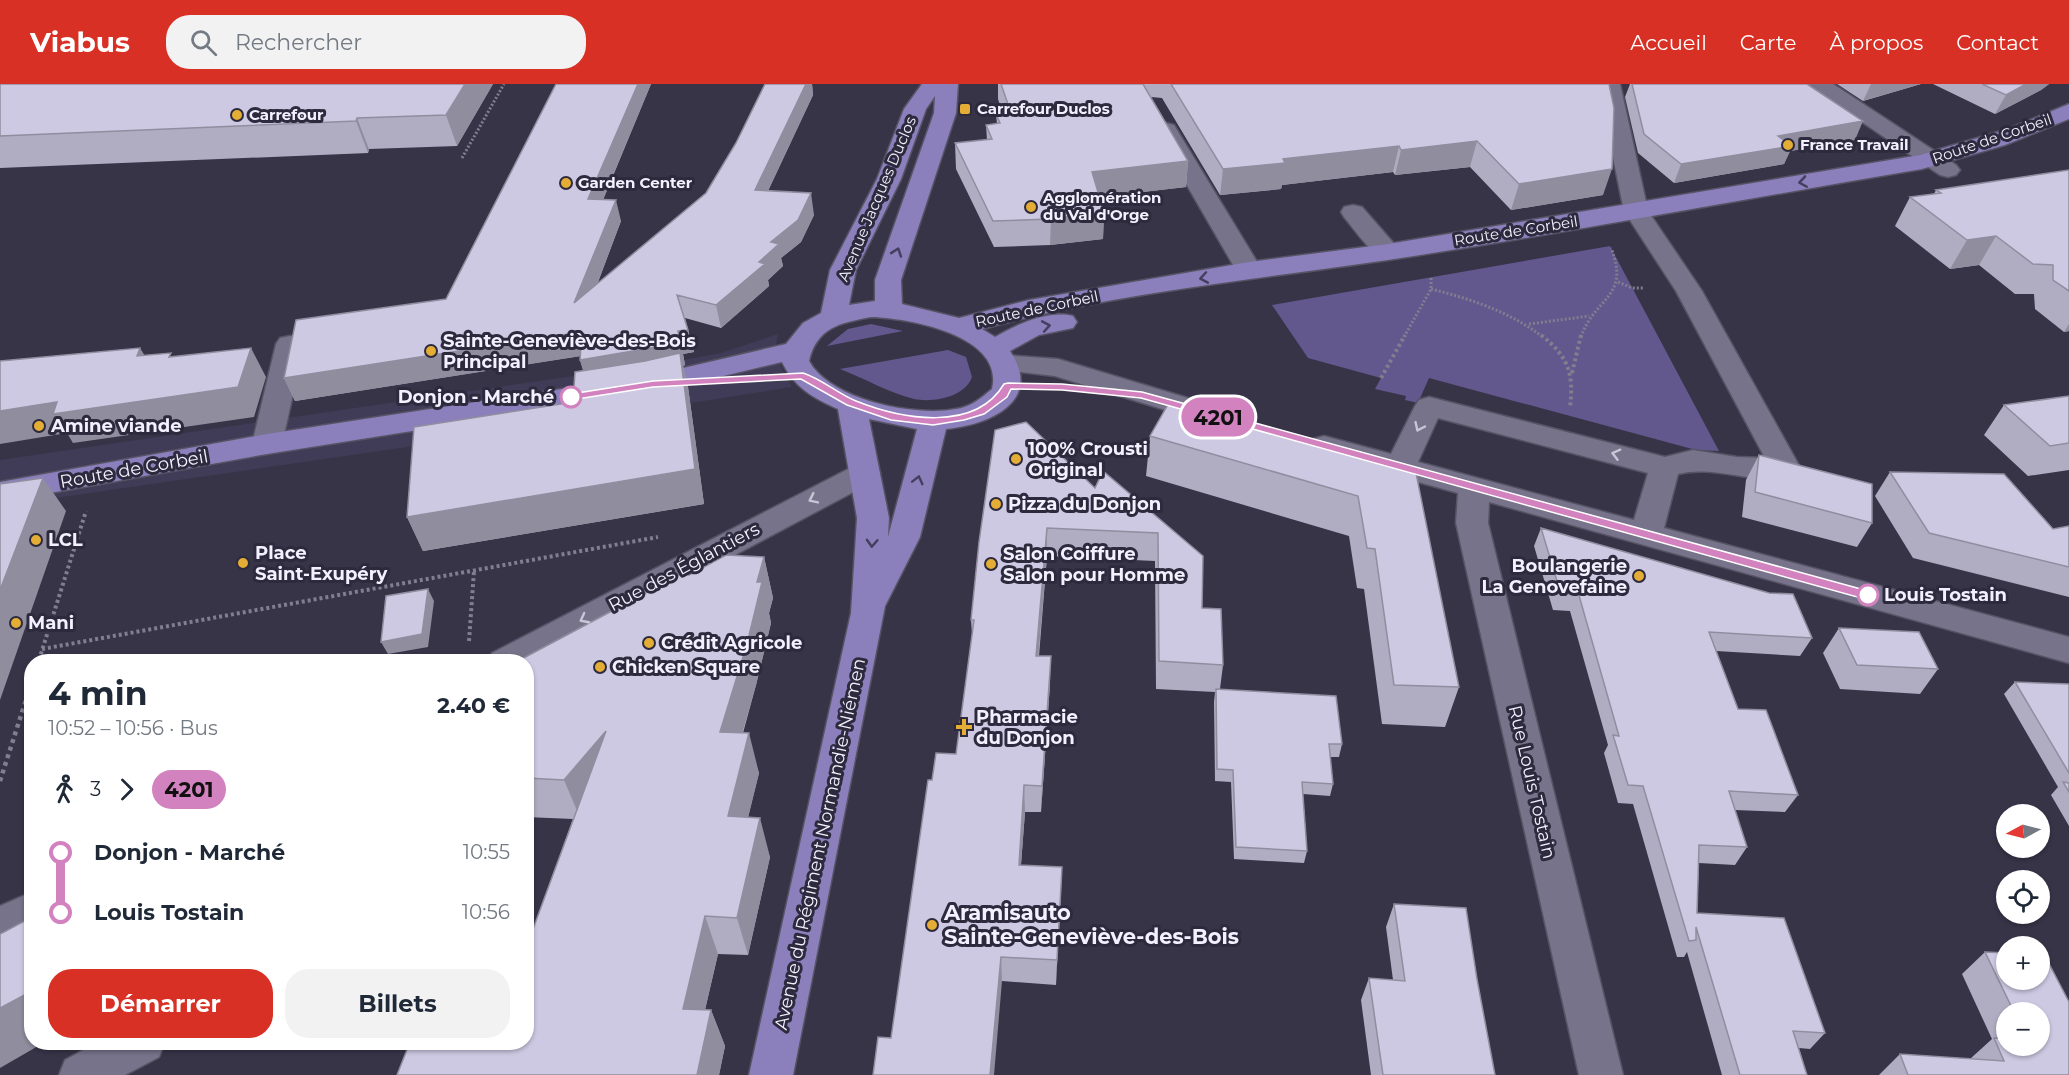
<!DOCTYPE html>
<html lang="fr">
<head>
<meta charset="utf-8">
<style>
	body { margin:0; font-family:Montserrat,sans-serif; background:#f2f2f3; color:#1f2937; height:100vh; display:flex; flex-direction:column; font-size:22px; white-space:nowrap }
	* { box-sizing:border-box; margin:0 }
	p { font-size:20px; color:#747a83 }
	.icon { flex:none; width:33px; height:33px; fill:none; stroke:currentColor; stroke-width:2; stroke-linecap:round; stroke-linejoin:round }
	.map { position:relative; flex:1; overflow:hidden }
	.details { position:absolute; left:24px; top:570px; width:510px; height:396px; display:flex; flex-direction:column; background:#fff; border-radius:24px; box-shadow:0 2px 4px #0004 }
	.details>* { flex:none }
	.badge { padding:0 12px; border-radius:20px; font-size:21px; line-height:39px }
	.needle { width:39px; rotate:263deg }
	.tools { position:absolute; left:1996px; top:720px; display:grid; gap:12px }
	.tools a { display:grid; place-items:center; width:54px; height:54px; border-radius:50%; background:#fff; box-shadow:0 2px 4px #0004; font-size:30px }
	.map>.badge { position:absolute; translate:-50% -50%; box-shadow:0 0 0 3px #fff }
	.legs { display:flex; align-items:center; gap:9px; height:66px; padding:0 24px; font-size:20px }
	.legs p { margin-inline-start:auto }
	.head { display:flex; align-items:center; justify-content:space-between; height:102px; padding:0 24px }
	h1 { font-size:33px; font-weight:700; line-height:45px }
	.cta { display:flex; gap:12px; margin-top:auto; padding:12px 24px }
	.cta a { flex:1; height:69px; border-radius:24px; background:#d93025; color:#fff; font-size:24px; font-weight:700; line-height:69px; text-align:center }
	.cta a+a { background:#f2f2f3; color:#1f2937 }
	ul { padding:0 24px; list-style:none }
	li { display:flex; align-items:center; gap:21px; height:60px; font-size:22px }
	li i { display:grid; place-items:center; width:9px; height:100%; margin:0 8px; background:currentColor }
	li i::after { content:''; width:15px; height:15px; margin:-8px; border:4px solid; border-radius:50%; background:#fff }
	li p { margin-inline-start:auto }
	li:first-child i { background:linear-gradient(#0000 50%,currentColor 0) }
	li:last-child i { background:linear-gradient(currentColor 50%,#0000 0) }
	header { display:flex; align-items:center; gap:36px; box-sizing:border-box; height:84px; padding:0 30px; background:#d93025; color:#fff }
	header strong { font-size:28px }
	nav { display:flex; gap:33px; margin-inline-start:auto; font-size:21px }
	.search { width:420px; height:54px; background:#f2f2f3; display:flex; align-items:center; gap:15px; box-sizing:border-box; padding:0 21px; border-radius:24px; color:#747a83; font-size:22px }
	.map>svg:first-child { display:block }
	.built { fill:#403b56 }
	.green { fill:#63588d }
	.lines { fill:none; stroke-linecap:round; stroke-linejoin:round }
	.minor-casing { stroke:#565364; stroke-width:3 }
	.major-casing { stroke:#565364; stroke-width:3 }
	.path-far2 { stroke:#817e90; stroke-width:3; stroke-dasharray:2 2; stroke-linecap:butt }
	.path-far1 { stroke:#817e90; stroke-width:4; stroke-dasharray:3 3; stroke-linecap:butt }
	.path { stroke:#817e90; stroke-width:4.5; stroke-dasharray:4 4; stroke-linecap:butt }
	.minor { fill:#76738a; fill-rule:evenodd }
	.major { fill:#8b7fbc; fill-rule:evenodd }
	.wall { fill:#b0adc3; fill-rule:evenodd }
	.shaded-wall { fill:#908d9f }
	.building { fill:#cdc9e3; stroke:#908d9f; stroke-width:1.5 }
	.oneway { stroke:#443f5e }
	.oneway2 { stroke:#c7c5d6 }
	.line-1 { fill:#d282be; stroke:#fff; stroke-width:1.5 }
	.poi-dot { fill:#e4ad35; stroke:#2d2a3e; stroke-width:2 }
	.stop-1-dot { fill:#fff; stroke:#d282be; stroke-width:3 }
	.labels { text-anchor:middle; stroke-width:6; stroke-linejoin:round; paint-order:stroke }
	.far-poi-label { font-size:15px; font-weight:bold; fill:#f3f1ff; stroke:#2d2a3e; text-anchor:start }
	.far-street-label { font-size:15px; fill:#f3f1ff; stroke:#2d2a3e }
	.poi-label { font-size:18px; font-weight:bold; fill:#f3f1ff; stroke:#2d2a3e; text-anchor:start }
	.stop-label { font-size:18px; font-weight:bold; fill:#f3f1ff; stroke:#2d2a3e; text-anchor:end }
	.street-label { font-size:18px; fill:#f3f1ff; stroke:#2d2a3e }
	.near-poi-label { font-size:21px; font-weight:bold; fill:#f3f1ff; stroke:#2d2a3e; text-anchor:start }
</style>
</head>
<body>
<header>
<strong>Viabus</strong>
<div class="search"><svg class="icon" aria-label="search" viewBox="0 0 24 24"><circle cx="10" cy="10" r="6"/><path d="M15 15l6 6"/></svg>Rechercher</div>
<nav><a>Accueil</a><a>Carte</a><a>À propos</a><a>Contact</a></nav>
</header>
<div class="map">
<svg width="2069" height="991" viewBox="0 0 2069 991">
	<rect width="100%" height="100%" fill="#373448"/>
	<path class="built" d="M778,250L775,265L779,279L792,303L428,360L0,422V376L683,276L721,269Z"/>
	<path class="green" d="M1610,162L1719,367L1696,366L1429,294L1418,319L1405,316L1406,312L1375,305L1381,294L1308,274L1272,221Z
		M871,240L903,247L827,262L848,245Z
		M948,266L966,273L972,293C965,313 933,319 914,315C889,309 864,294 840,285Z"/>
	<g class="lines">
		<defs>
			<path id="minor" d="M1598,0H1620L1648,127L1702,207L1801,385L1797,392C1758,403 1716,380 1678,390L1664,444L2069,553V579L1489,418L1488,439L1623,991H1579L1456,439L1458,409L1313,369L1309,362L1313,355L1324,352L1391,370L1415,322L1419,316L1429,313L1665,373L1693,366L1737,373L1765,374L1676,207L1624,127ZM1438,334L1648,389L1634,436L1418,378Z
				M1808,0H1833L1956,81L1960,86L1956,91L1948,93L1940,91L1812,4Z
				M1166,39L1174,41L1177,46L1262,186L1258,191L1249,194L1240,191L1236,186L1155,46L1158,41Z
				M1353,121L1362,123L1397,163L1401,168L1397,173C1374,179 1358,149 1344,133L1341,128L1344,123Z
				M290,252L300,254L304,260L282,360L278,367L267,370L256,367L252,360L276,260L280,254Z
				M1004,271L1058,275L1221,324L1226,331L1221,338L1211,340L1055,292L994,285L990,279L994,273Z
				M865,379L876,382L880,389L876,396L526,582V578H487L492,569L854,382Z
				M32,808V847L0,862V822Z
				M98,958H165L159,973L125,991H59L65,976Z"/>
			<path id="major" d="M922,0H958L956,29L901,196L902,220L959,234L1029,216L1249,178L1388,160L1920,71L2008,45L2069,20V35L2005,61L1922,85C1744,115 1566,149 1388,176C1252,196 1115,209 982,245L995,253C1018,240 1047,226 1073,232L1077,238L1073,244L1039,251L1010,267C1044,317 989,341 946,345L920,453L885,522L793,991H749L851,529L857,434L838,325C813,314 794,303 782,278L653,309L267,370L0,418V398L267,350L653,291L786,260L803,239L821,229L830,186L877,95L904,25ZM935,12L934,29L875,196V217L849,221L856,186L901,95L926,25ZM871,233C908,234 1005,251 992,305C981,314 971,323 956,325C915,333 830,316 809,277C817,243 840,239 871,233ZM869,335L917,345L888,453L889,434Z"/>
		</defs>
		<use href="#minor" class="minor-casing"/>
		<use href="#major" class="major-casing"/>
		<path class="path-far2" d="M462,74L504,0
			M1618,198L1632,204H1643
			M1431,205C1471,215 1510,228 1543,253
			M1529,240L1589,232
			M1404,253L1431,205V194
			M1581,253C1594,214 1631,213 1611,164"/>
		<path class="path-far1" d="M1541,251C1569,273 1574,290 1570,324
			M1572,289L1581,251
			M1381,294L1405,251
			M469,557L474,487
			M42,565L658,453
			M39,576L86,427"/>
		<path class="path" d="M38,578L39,575
			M0,697L32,597"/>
		<use href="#minor" class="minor"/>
		<use href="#major" class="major"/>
	</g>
	<path class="wall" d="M0,0H493L457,62L369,65L368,69L0,84Z
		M556,0H651L603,116L621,137L597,201L706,109L736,59L765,0H812L813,11L768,107L814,131L801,158L781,174L783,182L768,196L769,202L721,244L685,234L694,268L683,270L685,281L683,282L688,303L704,420L423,467L407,433L573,318L583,286L580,276V272L295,317L284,294L446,215Z
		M998,0H1609L1603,111L1511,126L1470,83L1395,91L1393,88L1282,101L1281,105L1220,111L1162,14L1151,13L1188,77L1186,103L1099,113L1104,128L1103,155L1050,161L994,163L956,85L955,59L987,56L986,41L997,40L996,30H1003L998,15Z
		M1630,0H1709L1855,56L1790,67L1784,80L1674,99L1638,69L1625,13Z
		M1837,0H1921L1863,17Z
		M1933,0H2049L2041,6L1995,30Z
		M2069,86V247L2064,248L2035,225L2034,210H2015L1979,181L1950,185L1895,142L1910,113L1934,110L1936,106Z
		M2069,312V386L2028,392L1984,351L2004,321Z
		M1150,352L1368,371L1367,375L1459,603L1445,643L1382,640L1364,505L1357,504L1349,452L1146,392Z
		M1759,371L1872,439L1857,463L1742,433L1746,396Z
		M1890,388L2053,445L2069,442V513L1913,474L1875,412Z
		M1095,404L1203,472L1202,524L1223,581L1220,605L1342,660L1339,673H1330L1333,700L1330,712L1303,710L1307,767L1304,779L1234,775L1231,698L1215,697L1214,618L1215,608L1156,605L1155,477L1047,472L1039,572L1050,600L1041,728H1025L1021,781L1062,783L1056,901L1002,897L891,954L932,696L956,670L972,550L971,536L979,458Z
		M1541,444L1812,554L1800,572L1716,567L1738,625L1798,711L1785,728L1735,726L1747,763L1735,781L1699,779L1697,829L1825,949L1810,965L1799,964L1807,991H1722L1687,868L1684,873H1677L1633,720L1618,719L1604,669L1608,661L1570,527L1553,526L1534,462Z
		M764,473L773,514L769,529L771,539L756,601L743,649L759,689L748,733L770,773L748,871L718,870L705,926H711L725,962L719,991H397L491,962L573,735L526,733V578L689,491Z
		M1839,544L1938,585L1920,610L1840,605L1823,569Z
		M2015,598L2069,600V742L2051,711L2058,703L2004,610Z
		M1394,820L1477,895L1495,991H1371L1361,916L1369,894L1393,896L1386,843Z
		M1985,868L2007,869V896H2040V871L2045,872L2069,918V991H1879L1900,970L1970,975L1992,955L1962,890ZM2007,928H2040V962H2007Z"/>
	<path class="shaded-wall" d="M465,0H493L457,62L446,31Z
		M638,0H651L594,137L588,115Z
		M806,0H812L813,11L758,128L755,106Z
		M1871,0H1921L1863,17Z
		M2026,0H2049L2041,6L1995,30L2006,11Z
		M357,34L369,65L368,69L356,37Z
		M1863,37L1855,56L1790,67L1784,80L1674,99L1681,80L1778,52Z
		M1477,57L1470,83L1395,91L1401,66Z
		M1399,62L1393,88L1282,101L1281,105L1220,111L1223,85L1283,75Z
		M1188,77L1186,103L1091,114L1092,88Z
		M1612,85L1603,111L1511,126L1519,100Z
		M811,109L814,131L801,158L781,174L783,182L768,196L769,202L721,244L716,221L759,178L771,158Z
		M616,116L621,137L581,242L574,219Z
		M1104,128L1103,155L1050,161L1051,135Z
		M1996,152L1979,181L1950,185L1967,156Z
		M2069,240V247L2064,248Z
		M688,246L694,268L683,270L685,281L683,282L688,303L704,420L423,467L407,433L695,385L587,299L580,276L678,247Z
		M582,248L588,271L295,317L284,294Z
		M140,264L158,293L137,272Z
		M251,264L266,293L254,333L73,359L67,349L0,360V327Z
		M43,394L66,427L0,616V506Z
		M1047,444V472L1036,599V572Z
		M764,473L773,514L769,529L771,539L756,601L731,688L720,648L757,498Z
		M428,505L434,517L428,563L388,570L381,558Z
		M1051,572L1050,600L1041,728L1042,702Z
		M606,647L581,736L564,696Z
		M749,649L759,689L739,771L728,732Z
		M1024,701L1025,728L1019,806V781Z
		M760,734L770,773L748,871L737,834Z
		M1062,783L1061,809L1056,901L1057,876Z
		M705,832L718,870L697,960L683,925Z
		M1001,873L1002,897L994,991H990Z
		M32,907V958H45L0,984V924Z
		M711,926L725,962L719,991H697Z"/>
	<path class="building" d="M0,0H465L446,31L357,34L356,37L0,52Z
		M556,0H638L588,115L616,116L574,219L706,109L736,59L765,0H806L755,106L811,109L798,136L771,158L779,160L759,178L765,180L716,221L677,211L688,246L678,247L680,259L580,276L582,248L284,294L296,236L446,215Z
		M1001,0H1143L1188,77L1092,88L1104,128L1051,135L993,137L955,59L992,55L986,41L1000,39L996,30L1011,29Z
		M1171,0H1609L1614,24L1612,85L1519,100L1477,57L1401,66L1399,62L1283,75L1285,79L1223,85Z
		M1632,0H1807L1863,37L1778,52L1792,62L1681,80L1644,50Z
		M1982,0H2026L2006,11Z
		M2069,86V207L2053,196V181L2033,180L1996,152L1967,156L1910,113L1941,109L1936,106Z
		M140,264L137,272L171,269L169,273L251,264L238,303L53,330L57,318L0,327V277Z
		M680,269L695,385L407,433L414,343L573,318L575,288L645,277Z
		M2069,312V359L2050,362L2004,321Z
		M1170,317L1368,371L1367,375L1416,389L1459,603L1394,601L1375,465L1367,464L1358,412L1150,352Z
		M1026,338L1095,404L1103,387L1203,472L1202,524L1221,525L1223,581L1159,577L1158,449L1047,444L1036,572H1051L1042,702L1024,701L1019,781L1062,783L1057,876L1001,873L990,991H873L878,953L891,954L928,696H932L936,669L956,670L974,536H971L979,458L995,346Z
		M1759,371L1872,400V439L1755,408Z
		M1890,388L2004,390L2053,445L2069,442V483L1929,449Z
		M43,394L0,506V400Z
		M1541,444L1769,509L1793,510L1812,554L1709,548L1738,625L1766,626L1798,711L1729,707L1747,763L1699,761L1697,829L1784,834L1825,949L1793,947L1807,991H1740L1696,843V856L1689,857L1643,702L1628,701L1613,651L1619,652L1578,508L1560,507Z
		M726,471L764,473L757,498H762L747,560L720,648L749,649L728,732L760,734L737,834L705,832L683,925L711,926L697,991H397L410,958L491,962L492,958H526V864L606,647L564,696L526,694V578H516L685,488L689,491Z
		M428,505L422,550L381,558L386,512Z
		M1839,544L1919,548L1938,585L1857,581Z
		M2015,598L2069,600V689Z
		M1216,605L1336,612L1342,660H1329L1333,700L1302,698L1307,767L1236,763L1233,686L1217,685Z
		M2063,698L2069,699V708Z
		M1394,820L1466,824L1477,895L1495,991H1383L1369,894L1405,897Z
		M32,833V907L0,924V850Z
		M1985,868L2007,869V896H2040V871L2045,872L2069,918V991H1908L1900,970L2004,977L1994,954L2007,955V962H2040V928H2014Z"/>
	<defs><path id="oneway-chevron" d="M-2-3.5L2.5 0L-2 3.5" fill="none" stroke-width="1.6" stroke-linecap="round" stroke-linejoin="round" transform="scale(1.5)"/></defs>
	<g class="oneway">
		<use href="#oneway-chevron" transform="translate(1803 98) rotate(171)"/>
		<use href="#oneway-chevron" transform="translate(897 168) rotate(-71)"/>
		<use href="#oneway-chevron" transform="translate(1204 194) rotate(170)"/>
		<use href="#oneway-chevron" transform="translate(1046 242) rotate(-10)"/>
		<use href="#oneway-chevron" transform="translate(918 396) rotate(-76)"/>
		<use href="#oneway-chevron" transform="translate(872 459) rotate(93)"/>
	</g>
	<g class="oneway2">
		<use href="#oneway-chevron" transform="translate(1419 343) rotate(115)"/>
		<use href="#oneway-chevron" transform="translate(1616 370) rotate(-165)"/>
		<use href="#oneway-chevron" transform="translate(813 415) rotate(154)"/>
		<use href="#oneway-chevron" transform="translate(584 535) rotate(152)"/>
	</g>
	<path class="line-1" d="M803,289C822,295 838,310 856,317C901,335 975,349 1004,300L1008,299L1062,300L1142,308L1868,507L1874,511L1868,516L1141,314L1062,306L1011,305L1007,313L984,330L964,336L933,341L891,336L847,321L801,295L653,303L571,316L566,313L571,310L653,297Z"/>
	<g class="poi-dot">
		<rect x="959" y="19" width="12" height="12" rx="3"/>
		<circle cx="237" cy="31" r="6"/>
		<circle cx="1788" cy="61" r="6"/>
		<circle cx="566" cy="99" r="6"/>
		<circle cx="1031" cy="123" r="6"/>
		<circle cx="431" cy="267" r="6"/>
		<circle cx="39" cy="342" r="6"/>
		<circle cx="1016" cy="375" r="6"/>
		<circle cx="996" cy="420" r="6"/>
		<circle cx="36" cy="456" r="6"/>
		<circle cx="243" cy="479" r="6"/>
		<circle cx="991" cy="480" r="6"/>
		<circle cx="1639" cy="492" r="6"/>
		<circle cx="16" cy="539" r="6"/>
		<circle cx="649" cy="559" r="6"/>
		<circle cx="600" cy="583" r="6"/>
		<path d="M961 634h6v6h6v6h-6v6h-6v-6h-6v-6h6z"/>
		<circle cx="932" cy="841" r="6"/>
	</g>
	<g class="stop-1-dot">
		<circle cx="571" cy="313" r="10"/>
		<circle cx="1868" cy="511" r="10"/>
	</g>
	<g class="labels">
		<g class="far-poi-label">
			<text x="977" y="30">Carrefour Duclos</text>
			<text x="249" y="36">Carrefour</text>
			<text x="1800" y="66">France Travail</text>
			<text x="578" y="104">Garden Center</text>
			<text x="1043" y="119">Agglomération<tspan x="1043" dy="17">du Val d'Orge</tspan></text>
		</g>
		<g class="far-street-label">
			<text transform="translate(1992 55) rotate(-19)" y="5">Route de Corbeil</text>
			<text transform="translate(877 115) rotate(-67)" y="5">Avenue Jacques Duclos</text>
			<text transform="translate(1516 147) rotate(-9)" y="5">Route de Corbeil</text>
			<text transform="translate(1037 225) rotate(-12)" y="5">Route de Corbeil</text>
		</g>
		<g class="poi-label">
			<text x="443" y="263">Sainte-Geneviève-des-Bois<tspan x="443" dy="21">Principal</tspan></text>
			<text x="51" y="348">Amine viande</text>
			<text x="1028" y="371">100% Crousti<tspan x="1028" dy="21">Original</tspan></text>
			<text x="1008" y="426">Pizza du Donjon</text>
			<text x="48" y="462">LCL</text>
			<text x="255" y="475">Place<tspan x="255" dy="21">Saint-Exupéry</tspan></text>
			<text x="1003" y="476">Salon Coiffure<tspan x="1003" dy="21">Salon pour Homme</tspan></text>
			<text x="1627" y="488" text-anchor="end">Boulangerie<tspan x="1627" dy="21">La Genovefaine</tspan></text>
			<text x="28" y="545">Mani</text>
			<text x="661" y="565">Crédit Agricole</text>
			<text x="612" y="589">Chicken Square</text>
			<text x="976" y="639">Pharmacie<tspan x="976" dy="21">du Donjon</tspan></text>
		</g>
		<g class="stop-label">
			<text x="554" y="319">Donjon - Marché</text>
			<text x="1884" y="517" text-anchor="start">Louis Tostain</text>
		</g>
		<g class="street-label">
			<text transform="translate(134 385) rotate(-10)" y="6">Route de Corbeil</text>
			<text transform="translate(684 483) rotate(-28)" y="6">Rue des Églantiers</text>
			<text transform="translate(1532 698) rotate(77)" y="6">Rue Louis Tostain</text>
			<text transform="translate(820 760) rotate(-78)" y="6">Avenue du Régiment Normandie-Niémen</text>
		</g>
		<g class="near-poi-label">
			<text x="944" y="836">Aramisauto<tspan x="944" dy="24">Sainte-Geneviève-des-Bois</tspan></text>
		</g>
	</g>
</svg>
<div class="tools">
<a><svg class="needle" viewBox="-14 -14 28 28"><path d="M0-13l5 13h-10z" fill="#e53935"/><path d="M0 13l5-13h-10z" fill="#747a83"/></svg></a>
<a><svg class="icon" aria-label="locate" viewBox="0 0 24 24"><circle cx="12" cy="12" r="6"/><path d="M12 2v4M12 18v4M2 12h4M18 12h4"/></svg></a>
<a>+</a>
<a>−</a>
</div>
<b class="badge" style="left:1218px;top:333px;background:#d282be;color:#111">4201</b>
<section class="details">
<div class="head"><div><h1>4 min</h1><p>10:52 – 10:56 · Bus</p></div><b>2.40 €</b></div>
<div class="legs"><svg class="icon" aria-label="walk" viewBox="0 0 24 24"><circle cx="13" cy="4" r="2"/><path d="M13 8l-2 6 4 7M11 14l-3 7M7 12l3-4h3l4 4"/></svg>3<svg class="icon" aria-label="forward" viewBox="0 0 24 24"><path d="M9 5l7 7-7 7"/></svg><b class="badge" style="background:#d282be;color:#111">4201</b></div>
<ul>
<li><i style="color:#d282be"></i><b>Donjon - Marché</b><p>10:55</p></li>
<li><i style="color:#d282be"></i><b>Louis Tostain</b><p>10:56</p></li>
</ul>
<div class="cta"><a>Démarrer</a><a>Billets</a></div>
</section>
</div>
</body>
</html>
